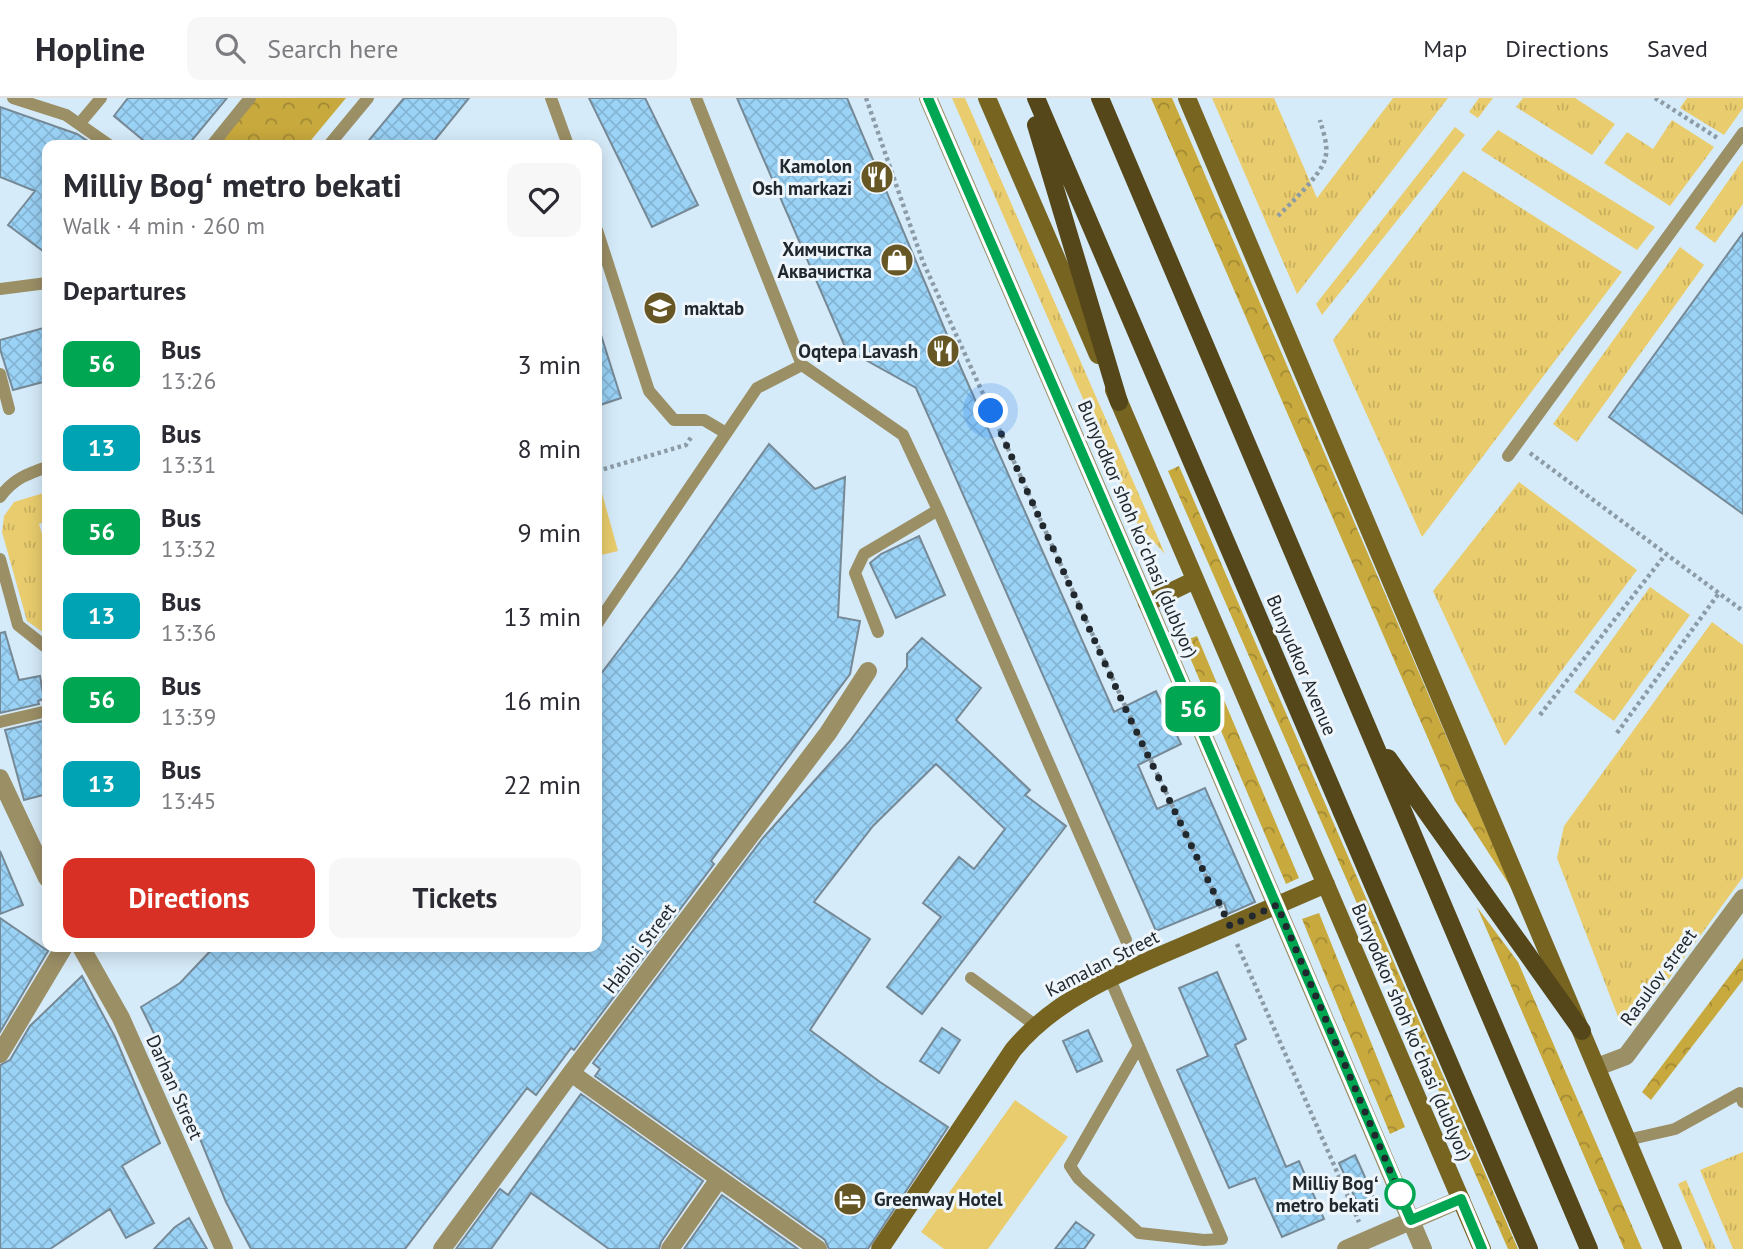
<!DOCTYPE html>
<html lang="en">
<head>
<meta charset="utf-8">
<style>
	body { margin:0; font-family:"PT Sans",sans-serif; background:#f7f7f7; color:#2b2b33; height:100vh; display:flex; flex-direction:column; font-size:26px; white-space:nowrap }
	* { box-sizing:border-box; margin:0 }
	p { font-size:23px; color:#7c7c81 }
	.icon { flex:none; width:38px; height:38px; fill:none; stroke:currentColor; stroke-width:2; stroke-linecap:round; stroke-linejoin:round }
	.map { position:relative; flex:1; overflow:hidden }
	.panel { position:absolute; left:42px; top:42px; width:560px; height:812px; display:flex; flex-direction:column; background:#fff; border-radius:14px; box-shadow:0 4px 18px #0003 }
	.panel>* { flex:none }
	.badge { padding:0 14px; border-radius:10px; font-size:24px; line-height:46px }
	.you { position:absolute; width:35px; height:35px; margin:-18px; border:5px solid #fff; border-radius:50%; background:#1a73e8; box-shadow:0 0 0 10px #1a73e833 }
	.map>.badge { position:absolute; translate:-50% -50%; box-shadow:0 0 0 4px #fff }
	h2 { padding:0 21px; font-size:26px; line-height:63px }
	.round { display:grid; place-items:center; flex:none; width:74px; height:74px; border-radius:14px; background:#f7f7f7 }
	.overview { display:flex; align-items:center; justify-content:space-between; height:119px; padding:0 21px }
	h1 { font-size:33px; font-weight:800; line-height:52px }
	.action { display:flex; gap:14px; margin-top:auto; padding:14px 21px }
	.action a { flex:1; height:80px; border-radius:14px; background:#d93025; color:#fff; font-size:28px; font-weight:800; line-height:80px; text-align:center }
	.action a+a { background:#f7f7f7; color:#2b2b33 }
	ul { padding:0; list-style:none }
	li { display:flex; align-items:center; gap:21px; height:84px; padding:0 21px }
	li div { flex:1 }
	li b { display:block; font-size:26px }
	li em { font-style:normal }
	li .badge { min-width:77px; font-weight:700; text-align:center }
	header { display:flex; align-items:center; gap:42px; box-sizing:border-box; height:98px; padding:0 35px; background:#fff; border-bottom:2px solid #e1e1e2 }
	header strong { font-size:33px }
	nav { display:flex; gap:38px; margin-inline-start:auto; font-size:24px }
	.search { width:490px; height:63px; background:#f7f7f7; display:flex; align-items:center; gap:18px; box-sizing:border-box; padding:0 24px; border-radius:14px; color:#7c7c81; font-size:26px }
	.map>svg:first-child { display:block }
	.grass { fill:url(#grass-tufts) }
	.forest { fill:url(#forest-crowns) }
	.pitch { fill:#e9cc6d }
	.building { fill:url(#building-cross-hatch); stroke:#768996; stroke-width:2 }
	.lines { fill:none; stroke-linecap:round; stroke-linejoin:round }
	.path { stroke:#8c9ca7; stroke-width:4.5; stroke-dasharray:3.5 3.5; stroke-linecap:butt }
	.lane { stroke:#9b8f66; stroke-width:12 }
	.street { stroke:#9b8f66; stroke-width:18 }
	.secondary { stroke:#776421; stroke-width:18 }
	.primary { stroke:#554719; stroke-width:18 }
	.line-casing { stroke:#fff; stroke-width:16 }
	.line { stroke:#00a651; stroke-width:10 }
	.walk { stroke:#21282e; stroke-width:7; stroke-dasharray:0 12.6 }
	.stop-dot { fill:#fff; stroke:#00a651; stroke-width:3.5 }
	.labels { text-anchor:middle; stroke-width:6; stroke-linejoin:round; paint-order:stroke }
	.poi-label { font-size:19px; font-weight:bold; fill:#21282e; stroke:#eef6fc; text-anchor:end }
	.street-label { font-size:19px; fill:#21282e; stroke:#eef6fc }
	.stop-label { font-size:19px; font-weight:bold; fill:#21282e; stroke:#eef6fc; text-anchor:end }
</style>
</head>
<body>
<header>
<strong>Hopline</strong>
<div class="search"><svg class="icon" aria-label="search" viewBox="0 0 24 24"><circle cx="10" cy="10" r="6"/><path d="M15 15l6 6"/></svg>Search here</div>
<nav><a>Map</a><a>Directions</a><a>Saved</a></nav>
</header>
<div class="map">
<svg width="1743" height="1151" viewBox="0 0 1743 1151">
	<defs>
		<pattern id="grass-tufts" width="24" height="20" patternUnits="userSpaceOnUse" patternTransform="scale(1.75)"><rect width="24" height="20" fill="#e9cc6d"/><path d="M3 7l-1-3M5 7V3M7 7l1-3M15 17l-1-3M17 17v-4M19 17l1-3" fill="none" stroke="#c8af5f"/></pattern>
		<pattern id="forest-crowns" width="20" height="18" patternUnits="userSpaceOnUse" patternTransform="scale(1.75)"><rect width="20" height="18" fill="#c8a93d"/><path d="M2 6a3 3 0 1 1 6 0M12 15a3 3 0 1 1 6 0" fill="none" stroke="#a28a34"/></pattern>
		<pattern id="building-cross-hatch" width="8" height="8" patternUnits="userSpaceOnUse" patternTransform="scale(1.75)"><rect width="8" height="8" fill="#9bd3f7"/><path d="M0 0l8 8M0 8l8-8" fill="none" stroke="#85b5d4"/></pattern>
	</defs>
	<rect width="100%" height="100%" fill="#d6ebf9"/>
	<path class="grass" d="M952,0H965L1165,456L1138,427Z
		M1212,0H1274L1317,100L1393,0H1448L1297,196Z
		M1479,0H1493L1478,20L1469,14Z
		M1523,0H1575L1615,26L1592,57L1516,9Z
		M1687,0H1743V10L1724,37L1680,10Z
		M1672,22L1714,49L1670,108L1604,65L1627,34L1653,51Z
		M1455,29L1465,37L1322,217L1316,206Z
		M1498,32L1655,129L1637,152L1481,52Z
		M1743,62V106L1715,145L1695,130Z
		M1463,73L1622,174L1422,439L1333,242Z
		M1680,149L1704,167L1577,344L1553,326Z
		M1519,384L1637,472L1505,648L1433,493Z
		M47,394V423L39,426L47,453V537L27,523L2,434L4,418L14,404Z
		M1650,489L1690,517L1614,623L1574,594Z
		M1712,524L1743,547V779L1633,930L1620,924L1557,760L1564,728Z
		M1743,1054V1151H1733L1700,1072Z
		M1686,1082L1716,1151H1706L1678,1086Z"/>
	<path class="forest" d="M250,0H346L307,47H211Z
		M1151,0H1172L1512,791L1455,703Z
		M1179,368L1518,1151H1508L1168,373Z
		M1197,538L1299,780L1286,786L1183,543Z
		M1477,809L1518,864L1642,1151H1624Z
		M1319,815L1405,1029L1390,1036L1302,821Z
		M1743,860V882L1651,1002L1642,994Z"/>
	<path class="pitch" d="M600,388L618,453L597,458V389Z
		M1015,1002L1068,1039L988,1151H944L921,1134Z"/>
	<path class="building" d="M128,0H227L188,47H149L114,18Z
		M404,0H469L431,47H365Z
		M589,0H645L698,107L652,129Z
		M737,0H847L961,270L1114,614L1156,593L1181,646L1138,667L1157,711L1205,690L1255,804L1228,816L1224,805L1156,833L916,290L846,251Z
		M0,9L77,36L94,47H47V156L8,127L35,93L0,79Z
		M1743,135V416L1609,319Z
		M47,229V283L13,292L0,251V242Z
		M597,237H601L621,300L597,308Z
		M769,346L815,391L845,379L838,519L860,523L850,576L711,763L714,766L574,952L571,950L536,997L527,990L405,1151H251L226,1104L171,970L141,909L180,885L214,849H597V581L681,470Z
		M919,438L945,497L896,520L870,465L881,456Z
		M5,534L19,582L40,578L44,601L38,603L39,606L0,615V535Z
		M922,540L981,590L956,622L1030,692L1025,697L1066,728L922,916L887,889L941,819L923,805L959,759L974,771L1005,731L936,666L873,728L814,804L870,841L810,932L880,984L948,1029L868,1151H829L825,1142L595,978L600,971L593,965L763,740L849,644L907,569V556Z
		M43,623L47,637V696L24,702L5,632Z
		M0,753L23,807L0,816Z
		M0,820L48,853L0,934Z
		M1217,874L1246,941L1235,947L1286,1069L1299,1063L1324,1121L1282,1139L1255,1080L1229,1090L1177,972L1208,958L1179,890Z
		M82,878L115,939L160,1045L122,1068L154,1125L126,1140L110,1111L50,1151H0V967L10,962L30,928Z
		M942,930L960,942L939,975L920,963Z
		M1088,932L1102,963L1077,974L1063,943Z
		M581,996L703,1083L661,1144L659,1151H609L531,1095L491,1151H456L500,1091L508,1097Z
		M1355,1057L1378,1108L1362,1115L1339,1065Z
		M722,1097L798,1151H684Z
		M189,1120L207,1151H154L175,1129Z
		M1076,1124L1094,1137L1084,1151H1055Z"/>
	<g class="lines">
		<path class="path" d="M866,0L923,164L1127,612L1221,810
			M1655,0L1719,41
			M1278,118C1290,106 1321,77 1325,61C1329,48 1323,34 1320,22
			M1530,355L1743,513
			M597,373L686,347L692,338
			M1540,617L1665,457
			M1617,635L1719,495
			M1237,846L1359,1124"/>
		<path class="lane" d="M13,0L66,17L109,47
			M551,0L568,47
			M696,0L802,267L903,337L938,412L1126,842
			M80,25L101,0
			M212,47L250,0
			M329,47L368,0
			M597,132L649,293L674,322H704L726,335
			M0,191L47,185
			M0,276L9,311
			M1508,358L1743,35
			M0,399C13,381 27,376 47,369
			M0,461L18,527L47,550
			M597,526L757,290L802,267
			M878,534L855,475L864,456L938,412
			M0,624L47,613
			M971,880L1035,927
			M1110,881L1222,1141L1204,1142L1139,1135L1078,1080L1070,1068L1139,948
			M1627,1042L1675,1031L1740,995L1743,1004"/>
		<path class="street" d="M928,0L1147,505L1423,1151
			M0,680L47,780
			M81,849L121,920L224,1151
			M0,956L64,849
			M1597,969L1626,958L1743,800
			M571,975L818,1151
			M442,1151L571,975L828,635L868,573
			M670,1151L719,1081
			M1346,1151L1461,1101"/>
		<path class="secondary" d="M987,0L1098,257
			M1187,0L1673,1151
			M1114,292L1482,1151
			M1147,505L1195,482
			M880,1151L1013,952C1058,897 1129,871 1194,843C1238,824 1282,805 1326,786"/>
		<path class="primary" d="M1036,0L1529,1151
			M1100,0L1589,1151
			M1036,27L1119,304
			M1388,660L1582,933"/>
	</g>
	<g class="lines">
		<defs>
			<path id="line" d="M928,0L1147,505L1411,1122L1461,1101L1482,1151"/>
		</defs>
		<use href="#line" class="line-casing"/>
		<use href="#line" class="line"/>
		<path class="walk" d="M991,313L1126,612L1230,828L1277,807L1400,1096"/>
	</g>
	<defs>
		<symbol id="restaurant-disc" viewBox="-11 -11 22 22"><circle r="9.5" fill="#665724" stroke="#eef6fc"/><path d="M-5-6h1v4h1v-4h1v4h1v-4h1v5L-1.5 .5V6h-2V.5L-5-1ZM5-6V6H3V1.5H1.5Q1.5-4 5-6Z" fill="#fff"/></symbol>
		<symbol id="shop-disc" viewBox="-11 -11 22 22"><circle r="9.5" fill="#665724" stroke="#eef6fc"/><path d="M-5-2.5h2.3a2.7 3.5 0 0 1 5.4 0H5L5.5 6h-11ZM-1.5-2.5h3a1.5 2.3 0 0 0-3 0Z" fill="#fff"/></symbol>
		<symbol id="school-disc" viewBox="-11 -11 22 22"><circle r="9.5" fill="#665724" stroke="#eef6fc"/><path d="M0-5L7-2L0 1L-7-2ZM-4 1L0 2.5L4 1V4Q0 6-4 4Z" fill="#fff"/></symbol>
		<symbol id="hotel-disc" viewBox="-11 -11 22 22"><circle r="9.5" fill="#665724" stroke="#eef6fc"/><path d="M-6-4.5h1.5V1H6V5H4.5V3h-9V5H-6ZM-4 0a1.8 1.8 0 1 1 3.6 0ZM.5 0V-2.5h3Q6-2.5 6 0Z" fill="#fff"/></symbol>
	</defs>
	<g fill-rule="evenodd">
		<use href="#restaurant-disc" x="858" y="60" width="38" height="38"/>
		<use href="#shop-disc" x="878" y="143" width="38" height="38"/>
		<use href="#school-disc" x="641" y="191" width="38" height="38"/>
		<use href="#restaurant-disc" x="924" y="234" width="38" height="38"/>
		<use href="#hotel-disc" x="831" y="1082" width="38" height="38"/>
	</g>
	<circle class="stop-dot" cx="1400" cy="1096" r="14"/>
	<g class="labels">
		<g class="poi-label">
			<text x="852" y="75">Kamolon<tspan x="852" dy="22">Osh markazi</tspan></text>
			<text x="872" y="158">Химчистка<tspan x="872" dy="22">Аквачистка</tspan></text>
			<text x="684" y="217" text-anchor="start">maktab</text>
			<text x="918" y="260">Oqtepa Lavash</text>
			<text x="874" y="1108" text-anchor="start">Greenway Hotel</text>
		</g>
		<g class="street-label">
			<text transform="translate(1138 431) rotate(67)" y="7">Bunyodkor shoh koʻchasi (dublyor)</text>
			<text transform="translate(1302 567) rotate(67)" y="7">Bunyudkor Avenue</text>
			<text transform="translate(639 850) rotate(-53)" y="7">Habibi Street</text>
			<text transform="translate(1102 865) rotate(-27)" y="7">Kamalan Street</text>
			<text transform="translate(1658 879) rotate(-54)" y="7">Rasulov street</text>
			<text transform="translate(1412 934) rotate(67)" y="7">Bunyodkor shoh koʻchasi (dublyor)</text>
			<text transform="translate(175 989) rotate(66)" y="7">Darhan Street</text>
		</g>
		<g class="stop-label">
			<text x="1379" y="1092">Milliy Bogʻ<tspan x="1379" dy="22">metro bekati</tspan></text>
		</g>
	</g>
</svg>
<div class="you" style="left:991px;top:313px"></div>
<b class="badge" style="left:1193px;top:611px;background:#00a651;color:#fff">56</b>
<section class="panel">
<div class="overview"><div><h1>Milliy Bogʻ metro bekati</h1><p>Walk · 4 min · 260 m</p></div><a class="round"><svg class="icon" aria-label="heart" viewBox="0 0 24 24"><path d="M12 20l-8-8c-3-5 5-10 8-4 3-6 11-1 8 4z"/></svg></a></div>
<h2>Departures</h2>
<ul>
<li><span class="badge" style="background:#00a651;color:#fff">56</span><div><b>Bus</b><p>13:26</p></div><em>3 min</em></li>
<li><span class="badge" style="background:#00a3b4;color:#fff">13</span><div><b>Bus</b><p>13:31</p></div><em>8 min</em></li>
<li><span class="badge" style="background:#00a651;color:#fff">56</span><div><b>Bus</b><p>13:32</p></div><em>9 min</em></li>
<li><span class="badge" style="background:#00a3b4;color:#fff">13</span><div><b>Bus</b><p>13:36</p></div><em>13 min</em></li>
<li><span class="badge" style="background:#00a651;color:#fff">56</span><div><b>Bus</b><p>13:39</p></div><em>16 min</em></li>
<li><span class="badge" style="background:#00a3b4;color:#fff">13</span><div><b>Bus</b><p>13:45</p></div><em>22 min</em></li>
</ul>
<div class="action"><a>Directions</a><a>Tickets</a></div>
</section>
</div>
</body>
</html>
